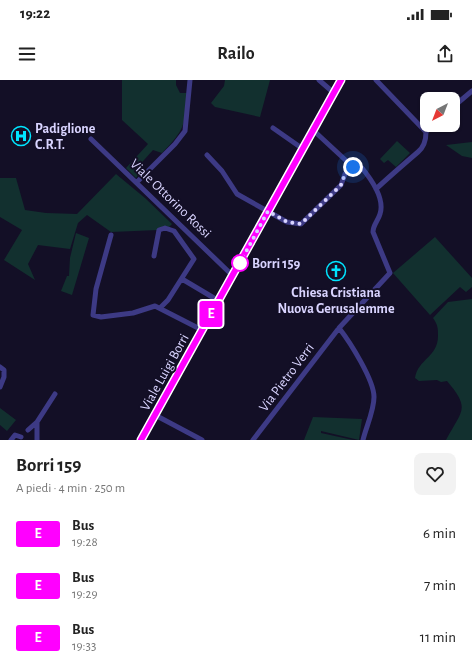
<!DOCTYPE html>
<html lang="it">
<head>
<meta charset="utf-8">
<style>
	body { margin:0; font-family:"Alegreya Sans",sans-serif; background:#f2f2f2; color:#222; height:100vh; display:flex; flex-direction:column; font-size:15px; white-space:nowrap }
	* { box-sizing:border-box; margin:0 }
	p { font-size:13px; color:#767676 }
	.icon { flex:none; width:22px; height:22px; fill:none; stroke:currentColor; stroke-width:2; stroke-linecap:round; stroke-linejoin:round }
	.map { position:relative; height:360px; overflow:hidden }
	.drawer { display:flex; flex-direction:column; background:#fff; flex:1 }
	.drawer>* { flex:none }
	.badge { padding:0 8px; border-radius:3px; font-size:14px; line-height:26px }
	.needle { width:26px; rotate:222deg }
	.controls { position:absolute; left:420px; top:12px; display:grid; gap:8px }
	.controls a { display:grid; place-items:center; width:40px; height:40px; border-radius:8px; background:#fff; box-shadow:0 1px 3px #0004; font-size:20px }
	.you { position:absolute; width:20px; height:20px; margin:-10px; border:3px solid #fff; border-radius:50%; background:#1a73e8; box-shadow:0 0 0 6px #1a73e833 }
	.map>.badge { position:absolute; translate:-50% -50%; box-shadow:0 0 0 2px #fff }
	.round { display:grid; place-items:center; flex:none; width:42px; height:42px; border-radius:8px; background:#f2f2f2 }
	.head { display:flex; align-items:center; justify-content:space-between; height:68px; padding:0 16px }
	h1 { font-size:19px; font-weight:700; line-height:30px }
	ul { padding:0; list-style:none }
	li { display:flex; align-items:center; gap:12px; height:52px; padding:0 16px }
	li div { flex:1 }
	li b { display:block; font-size:15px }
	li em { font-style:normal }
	li .badge { min-width:44px; font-weight:700; text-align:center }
	.status { display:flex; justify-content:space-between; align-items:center; height:28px; padding:0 20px; background:#fff; direction:ltr }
	.status svg { height:11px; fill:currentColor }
	header { display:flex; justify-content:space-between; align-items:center; height:52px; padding:0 16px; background:#fff; font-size:18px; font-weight:700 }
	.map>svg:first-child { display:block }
	.green { fill:#12302f }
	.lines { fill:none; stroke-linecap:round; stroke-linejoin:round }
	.minor { stroke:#3d3a85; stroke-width:5 }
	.secondary { stroke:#6f6bff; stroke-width:7 }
	.line-casing { stroke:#fff; stroke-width:9 }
	.line { stroke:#f0f; stroke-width:6 }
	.walk { stroke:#d9d4ff; stroke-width:4; stroke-dasharray:0 7.2 }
	.stop-dot { fill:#fff; stroke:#f0f; stroke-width:2 }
	.labels { text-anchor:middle; stroke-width:4; stroke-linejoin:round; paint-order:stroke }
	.poi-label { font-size:14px; font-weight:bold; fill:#d9d4ff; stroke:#130f26; text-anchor:start }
	.street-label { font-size:14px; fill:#d9d4ff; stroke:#130f26 }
	.stop-label { font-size:14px; font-weight:bold; fill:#d9d4ff; stroke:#130f26; text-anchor:start }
</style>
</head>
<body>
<div class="status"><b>19:22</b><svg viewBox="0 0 49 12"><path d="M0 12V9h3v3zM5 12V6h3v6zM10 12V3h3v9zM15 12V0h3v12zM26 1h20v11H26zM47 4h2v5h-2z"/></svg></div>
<header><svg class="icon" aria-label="menu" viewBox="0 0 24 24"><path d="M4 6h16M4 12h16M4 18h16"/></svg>Railo<svg class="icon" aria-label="share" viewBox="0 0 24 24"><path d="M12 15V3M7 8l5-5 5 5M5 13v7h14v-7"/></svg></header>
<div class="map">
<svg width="472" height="360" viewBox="0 0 472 360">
	<rect width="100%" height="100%" fill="#130f26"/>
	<path class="green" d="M122,0H176V5L180,13H187C185,46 185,49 162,73L153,70L135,90L139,94L136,98L126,88L148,64L122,40Z
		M225,0H270L260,37L215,27L211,23L224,6Z
		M397,61L410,73L396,87L388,80L384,83L380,79Z
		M472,62V78L462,76L446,65Z
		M116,94L145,118L172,144L169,147L164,146L158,150L111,152L87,135L78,143L70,169L38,165L28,184L35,200L4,180L22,150L0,137V98H16L25,130L46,133L77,134Z
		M76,153L89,158L72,215L61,211L67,196H69L70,178Z
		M435,157L472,198V207L466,212L460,207L430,235L393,193Z
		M472,219V360H446C462,330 471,329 447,301L441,302L437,300L419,301L415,298C418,279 438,277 438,256C438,248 438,245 433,238L448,222Z
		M0,328L16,340L7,351L0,345Z
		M313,337L362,339L359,360L321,351V353L353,360H304Z"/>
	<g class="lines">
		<path class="minor" d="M319,0L334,13
			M376,0L426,52L432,45
			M453,27L472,11
			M273,48L303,69
			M91,59L233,196
			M207,75L222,91L237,114L287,142L301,144L341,105L345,94L353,87
			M137,102L175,64L185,51L190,0
			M376,109C390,96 404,84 418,72C424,67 426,59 426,52
			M111,155L96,209L93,235L101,237L133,233L155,226L202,250
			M154,176L159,150L165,148L174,151L194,179L168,220L161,227
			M182,199L219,221
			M339,248C350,262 374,300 374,317C374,331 366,347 363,360
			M0,287L4,290V297L0,307
			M155,335L202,360
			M28,350L37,342
			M11,360L15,355L21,357
			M37,360V342L55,314
			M253,360L339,248L390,193L373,152C373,145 378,141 380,134C385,119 371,99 362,88L353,87L313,50"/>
		<path class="secondary" d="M141,360L341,0"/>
	</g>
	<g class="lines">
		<defs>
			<path id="line" d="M141,360L341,0"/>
		</defs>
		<use href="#line" class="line-casing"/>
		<use href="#line" class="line"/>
		<path class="walk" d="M240,183L268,131L287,142L301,144L341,105L345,94L353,87"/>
	</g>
	<defs>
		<symbol id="hospital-ring" viewBox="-11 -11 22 22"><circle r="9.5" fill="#130f26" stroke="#00e5ff" stroke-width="1.5"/><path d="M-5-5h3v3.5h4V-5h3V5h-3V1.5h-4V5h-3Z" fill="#00e5ff"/></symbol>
		<symbol id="church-ring" viewBox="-11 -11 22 22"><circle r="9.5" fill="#130f26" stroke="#00e5ff" stroke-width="1.5"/><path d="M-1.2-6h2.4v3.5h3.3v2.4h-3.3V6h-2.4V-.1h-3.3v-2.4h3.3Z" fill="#00e5ff"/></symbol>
	</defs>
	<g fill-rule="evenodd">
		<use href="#hospital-ring" x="10" y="45" width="22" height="22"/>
		<use href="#church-ring" x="325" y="180" width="22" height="22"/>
	</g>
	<circle class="stop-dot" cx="240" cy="183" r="8"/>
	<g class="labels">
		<g class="poi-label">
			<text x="35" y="53">Padiglione<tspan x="35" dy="16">C.R.T.</tspan></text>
			<text x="336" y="217" text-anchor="middle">Chiesa Cristiana<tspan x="336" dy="16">Nuova Gerusalemme</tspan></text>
		</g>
		<g class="street-label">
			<text transform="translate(171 118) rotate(44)" y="5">Viale Ottorino Rossi</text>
			<text transform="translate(164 292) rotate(-61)" y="5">Viale Luigi Borri</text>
			<text transform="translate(286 297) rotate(-53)" y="5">Via Pietro Verri</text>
		</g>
		<g class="stop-label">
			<text x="252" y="188">Borri 159</text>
		</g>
	</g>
</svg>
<div class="controls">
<a><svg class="needle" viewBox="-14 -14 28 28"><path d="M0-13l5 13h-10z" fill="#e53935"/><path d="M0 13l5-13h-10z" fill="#767676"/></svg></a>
</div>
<div class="you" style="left:353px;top:87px"></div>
<b class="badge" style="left:211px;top:234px;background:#f0f;color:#fff">E</b>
</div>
<section class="drawer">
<div class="head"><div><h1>Borri 159</h1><p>A piedi · 4 min · 250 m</p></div><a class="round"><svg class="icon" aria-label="heart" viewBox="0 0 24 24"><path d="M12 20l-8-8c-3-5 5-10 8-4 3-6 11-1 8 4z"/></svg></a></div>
<ul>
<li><span class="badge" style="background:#f0f;color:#fff">E</span><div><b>Bus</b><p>19:28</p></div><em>6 min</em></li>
<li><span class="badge" style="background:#f0f;color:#fff">E</span><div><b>Bus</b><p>19:29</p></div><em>7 min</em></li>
<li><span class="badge" style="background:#f0f;color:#fff">E</span><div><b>Bus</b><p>19:33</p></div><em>11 min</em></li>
</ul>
</section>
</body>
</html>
